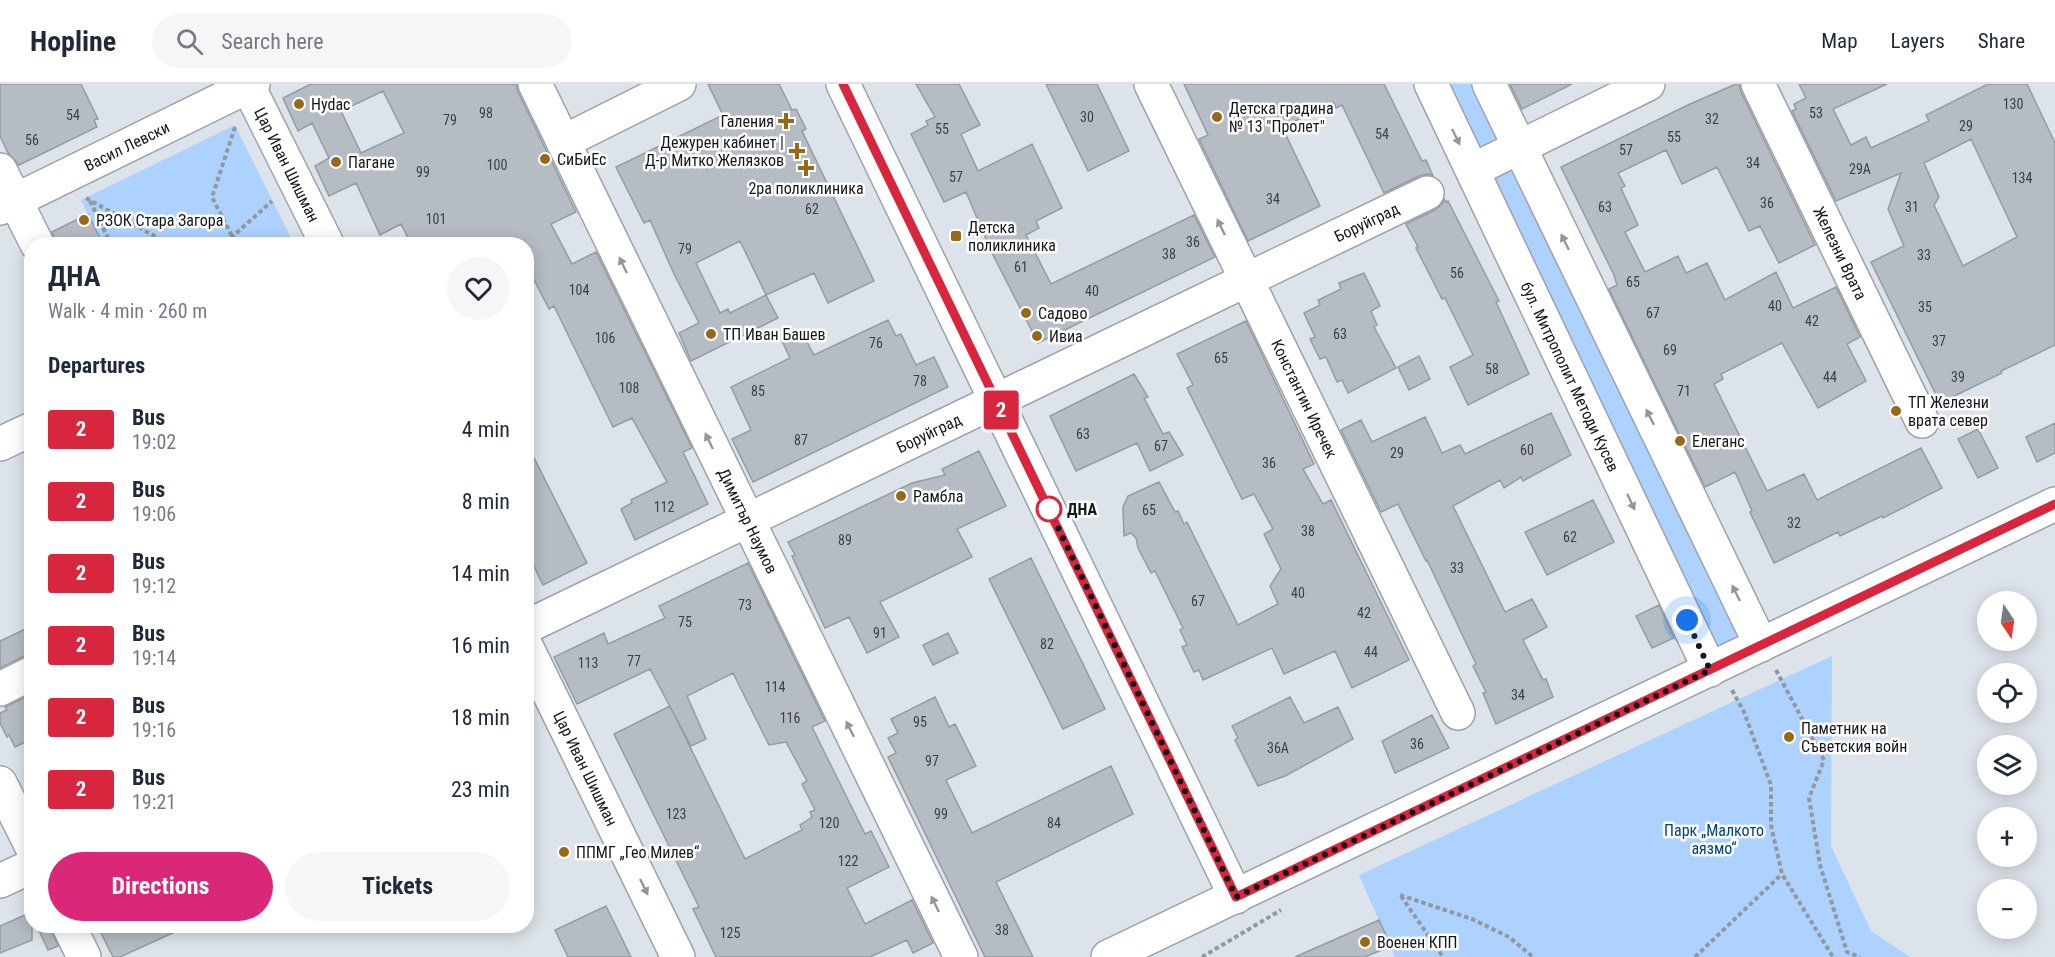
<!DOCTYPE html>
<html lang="en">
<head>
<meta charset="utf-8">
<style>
	body { margin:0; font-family:"Roboto Condensed",sans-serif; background:#f6f6f7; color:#1f2937; height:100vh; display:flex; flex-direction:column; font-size:22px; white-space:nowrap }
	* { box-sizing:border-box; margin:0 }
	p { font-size:20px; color:#747a83 }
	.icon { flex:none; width:33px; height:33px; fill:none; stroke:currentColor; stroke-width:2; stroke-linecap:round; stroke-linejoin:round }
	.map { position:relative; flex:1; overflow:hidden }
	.details { position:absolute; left:24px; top:153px; width:510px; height:696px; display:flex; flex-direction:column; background:#fff; border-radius:24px; box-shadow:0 3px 15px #0003 }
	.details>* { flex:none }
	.badge { padding:0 12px; border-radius:4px; font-size:21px; line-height:39px }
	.needle { width:39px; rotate:167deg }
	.buttons { position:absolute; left:1977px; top:507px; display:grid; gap:12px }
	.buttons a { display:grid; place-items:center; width:60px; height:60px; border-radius:50%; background:#fff; box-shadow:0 3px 15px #0003; font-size:30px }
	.you { position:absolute; width:30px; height:30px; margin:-15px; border:4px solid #fff; border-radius:50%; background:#1a73e8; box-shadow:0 0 0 9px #1a73e833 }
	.map>.badge { position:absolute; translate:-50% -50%; box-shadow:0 0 0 3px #fff }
	h2 { padding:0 24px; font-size:22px; line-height:54px }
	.round { display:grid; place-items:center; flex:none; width:63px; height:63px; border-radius:32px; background:#f6f6f7 }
	.head { display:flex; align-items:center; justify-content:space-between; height:102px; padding:0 24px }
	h1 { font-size:28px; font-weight:700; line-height:45px }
	.button { display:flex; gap:12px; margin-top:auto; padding:12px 24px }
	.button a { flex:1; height:69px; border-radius:36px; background:#db2777; color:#fff; font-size:24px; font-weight:700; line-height:69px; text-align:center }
	.button a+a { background:#f6f6f7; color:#1f2937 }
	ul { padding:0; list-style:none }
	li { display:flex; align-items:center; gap:18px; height:72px; padding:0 24px }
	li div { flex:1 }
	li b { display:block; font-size:22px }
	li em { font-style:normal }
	li .badge { min-width:66px; font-weight:700; text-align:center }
	header { display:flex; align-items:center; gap:36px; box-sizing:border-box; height:84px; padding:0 30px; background:#fff; border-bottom:2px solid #e0e1e3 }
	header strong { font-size:28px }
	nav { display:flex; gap:33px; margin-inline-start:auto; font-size:21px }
	.search { width:420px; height:54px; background:#f6f6f7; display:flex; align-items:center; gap:15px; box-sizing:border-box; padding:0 21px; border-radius:33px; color:#747a83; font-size:22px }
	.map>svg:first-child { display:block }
	.green { fill:#aed2ff }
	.building { fill:#b6bcc4; stroke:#959ba2; stroke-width:1.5; fill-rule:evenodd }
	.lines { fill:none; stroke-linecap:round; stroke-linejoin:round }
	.minor-casing { stroke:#9ca2a9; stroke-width:36 }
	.path { stroke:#93989e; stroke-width:4; stroke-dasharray:4.5 3; stroke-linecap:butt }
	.minor { stroke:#fff; stroke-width:33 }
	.oneway { fill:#959698 }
	.line-casing { stroke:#fff; stroke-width:14 }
	.line { stroke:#d7263d; stroke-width:9 }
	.walk { stroke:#141619; stroke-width:6; stroke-dasharray:0 10.8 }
	.poi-dot { fill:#986819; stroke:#fff; stroke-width:2 }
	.stop-dot { fill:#fff; stroke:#d7263d; stroke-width:3 }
	.labels { text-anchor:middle; stroke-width:5; stroke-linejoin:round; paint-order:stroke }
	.number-label { font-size:14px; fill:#3c4044 }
	.poi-label { font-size:16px; fill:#141619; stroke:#fff; text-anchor:start }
	.street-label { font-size:16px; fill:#141619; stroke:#fff }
	.stop-label { font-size:16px; font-weight:bold; fill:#141619; stroke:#fff; text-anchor:start }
	.park-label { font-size:16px; fill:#004182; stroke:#fff }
</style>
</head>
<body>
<header>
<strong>Hopline</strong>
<div class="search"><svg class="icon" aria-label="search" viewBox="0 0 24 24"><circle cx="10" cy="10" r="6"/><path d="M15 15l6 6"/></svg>Search here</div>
<nav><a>Map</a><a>Layers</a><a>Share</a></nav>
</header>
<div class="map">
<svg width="2055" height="873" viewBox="0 0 2055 873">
	<rect width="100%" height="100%" fill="#dde3eb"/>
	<path class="green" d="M1431,0H1489L1761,561L1710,586Z
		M235,41L294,160H103L81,116Z
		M1832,572L1831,762L1871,847L1910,873H1395L1359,791Z"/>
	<path class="building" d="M0,0H81L98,35L94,36L97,43L19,81L8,69L0,52Z
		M311,0H516L518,8L576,128L551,140L572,180L596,168L692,364L683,368L708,420L635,456L621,425L632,419L631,416L667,398L632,334L613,343L554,222L549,225L526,180V160H411L401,140L380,151L356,99L329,112L315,82L329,74L312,39L298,47L283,14ZM383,7L404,49L361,69L341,27Z
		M708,0H779L792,26L796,25L806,45L802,47L874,197L828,219L814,189L766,211L778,234L691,277L679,249L699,239L674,190L650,136L644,139L616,83L723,31ZM740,157L766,211L730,229L728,225L720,229L696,179Z
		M916,0H959L980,41L961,50L978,87L1032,60L1062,124L1036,137L1039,144L1026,151L1051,200L1194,131L1215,173L1038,259L991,167L966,108L944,118L911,50L928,41L926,37L935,33Z
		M1046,0H1097L1129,67L1088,87Z
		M1184,0H1384L1422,77L1426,76L1433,92L1428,90L1419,92L1384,109L1342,21L1336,24L1334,19L1282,43L1320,122L1248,157L1199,55L1208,51Z
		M1510,0H1572L1522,25Z
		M1736,0H1739L1741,8L1815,161L1779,179L1760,142L1749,147L1717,83L1682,100L1666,66L1618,89L1625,102L1621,104L1638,141L1625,148L1645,188L1678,172L1686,189L1707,179L1725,216L1776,188L1793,224L1836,203L1860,253L1847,260L1866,297L1818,324L1782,259L1721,290L1723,295L1714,300L1767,407L1804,390L1817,416L1921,364L1942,404L1883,434L1882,432L1840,452L1838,448L1774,479L1750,428L1752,427L1735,388L1705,403L1609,205L1617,201L1614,191L1561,83L1690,20Z
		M1799,0H1887L1833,25L1851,61L1866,53L1871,64L1929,37L1926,31L1988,0H2027L2055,59V261L2001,287L2002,289L1940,319L1871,178L1904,162L1888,125L1901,89L1836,117L1792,27L1796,25L1794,20L1806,14ZM1971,55L2017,153L1963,182L1934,121L1939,113L1924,79Z
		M1444,115L1446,118L1448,117L1499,217L1496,218L1529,290L1468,321L1450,283L1473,271L1445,214L1442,215L1416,164L1418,163L1406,140L1435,126L1442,120Z
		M88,130L103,160H56L52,148Z
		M1364,189L1380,222L1371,227L1377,241L1374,243L1396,284L1348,309L1342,296L1337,298L1326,273L1320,275L1310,255L1315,253L1304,229L1320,221L1318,216L1341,205L1339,199Z
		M888,236L896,252L901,250L916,281L934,273L948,303L753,398L732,355L751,346L731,303L790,274L782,257L801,247L814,271Z
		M1246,237L1314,380L1303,385L1323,420L1331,416L1409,576L1352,604L1335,567L1284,590L1272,564L1203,596L1199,586L1194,588L1182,563L1187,561L1180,546L1183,544L1155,487L1151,489L1138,464L1136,454L1131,449L1124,452L1123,423L1128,412L1159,398L1175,428L1178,427L1184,440L1187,438L1238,541L1278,520L1270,502L1281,485L1264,450L1273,445L1254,410L1242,415L1187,304L1193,301L1177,270Z
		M1419,272L1430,295L1409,306L1398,283Z
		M1134,290L1148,313L1144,314L1163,350L1169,348L1183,371L1150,387L1137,359L1076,387L1050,332Z
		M1551,329L1571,371L1523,397L1521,393L1504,404L1500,396L1453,422L1505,528L1532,515L1547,543L1523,556L1543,596L1546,595L1553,613L1496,640L1483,609L1486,608L1473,582L1476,580L1427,476L1426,477L1398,420L1381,428L1341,346L1361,336L1372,358L1425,333L1442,369L1460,361L1465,370Z
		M2055,339V369L2037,378L2026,353Z
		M1978,345L1998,384L1978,394L1958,355Z
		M526,358L587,479L543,501L526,466Z
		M979,367L1006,422L957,445L972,473L880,518L899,553L867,569L849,533L825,544L792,472L795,471L788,458L912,399L945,391L942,385Z
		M1593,416L1614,458L1547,491L1525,448Z
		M1031,474L1105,625L1063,645L989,495Z
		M748,479L825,637L812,643L865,750L871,747L889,783L847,804L865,840L912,816L933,859L913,869L907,856L870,873H716L693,825L699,823L614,650L670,622L745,775L802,746L800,741L812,733L810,728L815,726L802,700L807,697L786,658L769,661L733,589L687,612L706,655L691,662L650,585L577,620L554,573L604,549L608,560L665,534L659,522Z
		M1659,521L1674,554L1652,564L1636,532Z
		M32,542V571L24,572L0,584V557Z
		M948,549L958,569L933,581L923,561Z
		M32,610V655L15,663L9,651L7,653L0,639V629L7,626L5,623Z
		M935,613L949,643L955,640L976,682L946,696L972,749L1111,682L1133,730L996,798L1033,873H985L888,673L896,669L888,654L898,649L891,635Z
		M1290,613L1304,639L1338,623L1353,655L1285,692L1258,702L1235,656L1238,654L1232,642Z
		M1432,631L1449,664L1395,689L1382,657Z
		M606,822L631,873H568L555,846Z
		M32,828V856L0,869V842Z
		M1379,836L1391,862L1365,873H1295Z
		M37,842H50L58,862L48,866Z
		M90,842H188L120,873H113L98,843L92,846Z"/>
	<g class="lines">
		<defs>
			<g id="minor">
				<path id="s1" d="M247,0L327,160"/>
				<path id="s2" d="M535,0L961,873"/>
				<path d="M843,0L1236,813"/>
				<path id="s3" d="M1151,0L1458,629"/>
				<path id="s4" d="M1431,0L1710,586"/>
				<path d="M1489,0L1761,561"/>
				<path id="s5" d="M1758,0L1922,337"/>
				<path d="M563,58L679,0"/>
				<path d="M0,86L37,160"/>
				<path d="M1473,86L1648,0"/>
				<path id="s6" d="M0,124L253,0"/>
				<path d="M0,360L32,345"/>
				<path id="s7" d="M526,543L1427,109"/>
				<path id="s8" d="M526,562L678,873"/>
				<path d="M0,605L32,589"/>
				<path d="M0,699L32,763"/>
				<path d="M0,797L32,782"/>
				<path d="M69,842L84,873"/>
				<path d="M1108,873L2055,420"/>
			</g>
		</defs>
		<use href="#minor" class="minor-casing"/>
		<path class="path" d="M235,43L212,113L236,160
			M86,114L169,160
			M90,117L111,160
			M217,160L232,153L272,117
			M1776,586L1824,676L1809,714L1820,781L1847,868L1860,873
			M1732,606L1744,628L1771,701V741L1782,790L1833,873
			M1400,811L1472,835L1509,853L1533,873
			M1401,812L1443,873
			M1202,873L1281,826
			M1695,873L1782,790"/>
		<use href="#minor" class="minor"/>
	</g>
	<defs><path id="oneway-solid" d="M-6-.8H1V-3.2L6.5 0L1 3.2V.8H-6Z" transform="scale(1.5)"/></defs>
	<g class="oneway">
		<use href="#oneway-solid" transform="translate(1456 53) rotate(64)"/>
		<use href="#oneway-solid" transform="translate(1221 143) rotate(-116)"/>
		<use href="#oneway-solid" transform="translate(1565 158) rotate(-116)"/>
		<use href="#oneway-solid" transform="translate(623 181) rotate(-116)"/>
		<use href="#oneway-solid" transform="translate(1650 333) rotate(-116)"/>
		<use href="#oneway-solid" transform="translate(709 357) rotate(-116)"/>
		<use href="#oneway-solid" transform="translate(1631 418) rotate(65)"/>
		<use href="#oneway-solid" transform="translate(1736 509) rotate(-116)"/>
		<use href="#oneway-solid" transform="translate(850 645) rotate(-116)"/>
		<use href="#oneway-solid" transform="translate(644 803) rotate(64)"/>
		<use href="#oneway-solid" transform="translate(935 820) rotate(-116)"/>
	</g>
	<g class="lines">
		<defs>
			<path id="line" d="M843,0L1236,813L2055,420"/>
		</defs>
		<use href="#line" class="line-casing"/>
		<use href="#line" class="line"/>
		<path class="walk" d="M1049,425L1236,813L1710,586L1687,536"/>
	</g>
	<g class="poi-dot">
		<circle cx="299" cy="20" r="6"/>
		<circle cx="1217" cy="33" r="6"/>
		<path d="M783 28h6v6h6v6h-6v6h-6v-6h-6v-6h6z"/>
		<path d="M794 58h6v6h6v6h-6v6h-6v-6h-6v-6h6z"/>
		<circle cx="545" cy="75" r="6"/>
		<circle cx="336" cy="78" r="6"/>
		<path d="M803 75h6v6h6v6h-6v6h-6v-6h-6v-6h6z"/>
		<circle cx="84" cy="136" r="6"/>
		<rect x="950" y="146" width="12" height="12" rx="3"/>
		<circle cx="1026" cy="229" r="6"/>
		<circle cx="711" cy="250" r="6"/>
		<circle cx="1037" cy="252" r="6"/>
		<circle cx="1896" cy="327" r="6"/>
		<circle cx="1680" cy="357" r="6"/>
		<circle cx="901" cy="412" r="6"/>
		<circle cx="1789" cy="653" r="6"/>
		<circle cx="564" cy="768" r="6"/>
		<circle cx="1365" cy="858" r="6"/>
	</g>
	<circle class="stop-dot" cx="1049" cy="425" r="12"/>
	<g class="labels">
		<g class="number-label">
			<text x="2013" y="25">130</text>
			<text x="486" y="34">98</text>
			<text x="1816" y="34">53</text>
			<text x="73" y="36">54</text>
			<text x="1087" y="38">30</text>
			<text x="1712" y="40">32</text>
			<text x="450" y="41">79</text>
			<text x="1966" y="47">29</text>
			<text x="942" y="50">55</text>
			<text x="1382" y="55">54</text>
			<text x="1674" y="58">55</text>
			<text x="32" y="61">56</text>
			<text x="1626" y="71">57</text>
			<text x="1753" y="84">34</text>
			<text x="497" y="86">100</text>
			<text x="1860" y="90">29A</text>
			<text x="423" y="93">99</text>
			<text x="956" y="98">57</text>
			<text x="2022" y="99">134</text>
			<text x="1273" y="120">34</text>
			<text x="1767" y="124">36</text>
			<text x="1605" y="128">63</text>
			<text x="1912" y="128">31</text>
			<text x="812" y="130">62</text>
			<text x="436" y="140">101</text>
			<text x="1193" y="163">36</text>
			<text x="685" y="170">79</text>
			<text x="1169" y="175">38</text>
			<text x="1924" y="176">33</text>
			<text x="1021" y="188">61</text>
			<text x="1457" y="194">56</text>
			<text x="1633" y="203">65</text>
			<text x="579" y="211">104</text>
			<text x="1092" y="212">40</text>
			<text x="1775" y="227">40</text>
			<text x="1925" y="228">35</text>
			<text x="1653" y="234">67</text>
			<text x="1812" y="242">42</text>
			<text x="1340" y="255">63</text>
			<text x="605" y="259">106</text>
			<text x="1939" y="262">37</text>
			<text x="876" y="264">76</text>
			<text x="1670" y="271">69</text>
			<text x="1221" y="279">65</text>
			<text x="1492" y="290">58</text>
			<text x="1830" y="298">44</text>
			<text x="1958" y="298">39</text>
			<text x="920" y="302">78</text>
			<text x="629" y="309">108</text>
			<text x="758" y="312">85</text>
			<text x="1684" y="312">71</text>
			<text x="1083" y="355">63</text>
			<text x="801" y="361">87</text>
			<text x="1161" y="367">67</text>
			<text x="1527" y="371">60</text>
			<text x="1397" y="374">29</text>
			<text x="1269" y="384">36</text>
			<text x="664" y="428">112</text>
			<text x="1149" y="431">65</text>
			<text x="1794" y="444">32</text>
			<text x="1308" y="452">38</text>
			<text x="1570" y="458">62</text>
			<text x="845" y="461">89</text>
			<text x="1457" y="489">33</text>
			<text x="1298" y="514">40</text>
			<text x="1198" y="522">67</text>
			<text x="745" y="526">73</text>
			<text x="1364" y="534">42</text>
			<text x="685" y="543">75</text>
			<text x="880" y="554">91</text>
			<text x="1047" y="565">82</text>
			<text x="1371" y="573">44</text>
			<text x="634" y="582">77</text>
			<text x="588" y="584">113</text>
			<text x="775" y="608">114</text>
			<text x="1518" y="616">34</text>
			<text x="790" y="639">116</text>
			<text x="920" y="643">95</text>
			<text x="1417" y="665">36</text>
			<text x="1278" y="669">36A</text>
			<text x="932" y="682">97</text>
			<text x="676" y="735">123</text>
			<text x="941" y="735">99</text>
			<text x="829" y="744">120</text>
			<text x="1054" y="744">84</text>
			<text x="848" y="782">122</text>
			<text x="1002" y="851">38</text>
			<text x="730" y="854">125</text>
		</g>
		<g class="poi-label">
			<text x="311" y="26">Hydac</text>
			<text x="1229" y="30">Детска градина<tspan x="1229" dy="18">№ 13 "Пролет"</tspan></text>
			<text x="774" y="43" text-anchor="end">Галения</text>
			<text x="784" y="64" text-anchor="end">Дежурен кабинет |<tspan x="784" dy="18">Д-р Митко Желязков</tspan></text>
			<text x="557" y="81">СиБиЕс</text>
			<text x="348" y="84">Пагане</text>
			<text x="806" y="110" text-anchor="middle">2ра поликлиника</text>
			<text x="96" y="142">РЗОК Стара Загора</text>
			<text x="968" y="149">Детска<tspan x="968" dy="18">поликлиника</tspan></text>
			<text x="1038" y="235">Садово</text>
			<text x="723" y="256">ТП Иван Башев</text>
			<text x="1049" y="258">Ивиа</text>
			<text x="1908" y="324">ТП Железни<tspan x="1908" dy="18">врата север</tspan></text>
			<text x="1692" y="363">Елеганс</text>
			<text x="913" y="418">Рамбла</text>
			<text x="1801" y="650">Паметник на<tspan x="1801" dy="18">Съветския войн</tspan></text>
			<text x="576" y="774">ППМГ „Гео Милев“</text>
			<text x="1377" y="864">Военен КПП</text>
		</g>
		<g class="street-label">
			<text dy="6" stroke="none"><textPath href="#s6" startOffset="141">Васил Левски</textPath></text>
			<text dy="6" stroke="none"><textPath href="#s1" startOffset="90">Цар Иван Шишман</textPath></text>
			<text dy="6" stroke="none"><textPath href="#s7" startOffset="933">Боруйград</textPath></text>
			<text dy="6" stroke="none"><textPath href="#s5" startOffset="188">Железни Врата</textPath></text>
			<text dy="6" stroke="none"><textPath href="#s4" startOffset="324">бул. Митрополит Методи Кусев</textPath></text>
			<text dy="6" stroke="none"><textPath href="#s3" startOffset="350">Константин Иречек</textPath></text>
			<text dy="6" stroke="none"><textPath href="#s7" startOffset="447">Боруйград</textPath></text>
			<text dy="6" stroke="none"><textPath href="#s2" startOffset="486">Димитър Наумов</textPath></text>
			<text dy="6" stroke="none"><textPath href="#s8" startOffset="136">Цар Иван Шишман</textPath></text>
		</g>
		<g class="stop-label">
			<text x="1067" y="431">ДНА</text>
		</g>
		<g class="park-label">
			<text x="1714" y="752">Парк „Малкото<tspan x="1714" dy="18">аязмо“</tspan></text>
		</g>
	</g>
</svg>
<div class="buttons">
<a><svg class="needle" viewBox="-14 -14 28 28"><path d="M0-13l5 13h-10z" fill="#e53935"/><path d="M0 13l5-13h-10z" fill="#747a83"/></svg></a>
<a><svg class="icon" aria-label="locate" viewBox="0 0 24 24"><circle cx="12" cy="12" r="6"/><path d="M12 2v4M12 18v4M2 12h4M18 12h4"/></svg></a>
<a><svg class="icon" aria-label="layers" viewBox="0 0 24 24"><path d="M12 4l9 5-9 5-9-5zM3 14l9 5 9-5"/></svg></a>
<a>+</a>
<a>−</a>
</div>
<div class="you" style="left:1687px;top:536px"></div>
<b class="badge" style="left:1001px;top:326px;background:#d7263d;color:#fff">2</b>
<section class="details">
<div class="head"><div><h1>ДНА</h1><p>Walk · 4 min · 260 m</p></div><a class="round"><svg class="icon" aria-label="heart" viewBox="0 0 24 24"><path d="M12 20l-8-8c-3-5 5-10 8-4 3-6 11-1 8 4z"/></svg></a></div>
<h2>Departures</h2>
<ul>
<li><span class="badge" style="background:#d7263d;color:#fff">2</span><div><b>Bus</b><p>19:02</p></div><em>4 min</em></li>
<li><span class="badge" style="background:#d7263d;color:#fff">2</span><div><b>Bus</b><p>19:06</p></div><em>8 min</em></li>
<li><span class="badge" style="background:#d7263d;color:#fff">2</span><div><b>Bus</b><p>19:12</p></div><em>14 min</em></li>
<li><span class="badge" style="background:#d7263d;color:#fff">2</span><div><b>Bus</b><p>19:14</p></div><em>16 min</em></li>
<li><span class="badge" style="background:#d7263d;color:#fff">2</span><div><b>Bus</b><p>19:16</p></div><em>18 min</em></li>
<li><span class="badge" style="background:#d7263d;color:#fff">2</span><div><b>Bus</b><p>19:21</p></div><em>23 min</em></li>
</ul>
<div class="button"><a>Directions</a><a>Tickets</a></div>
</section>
</div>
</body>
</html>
